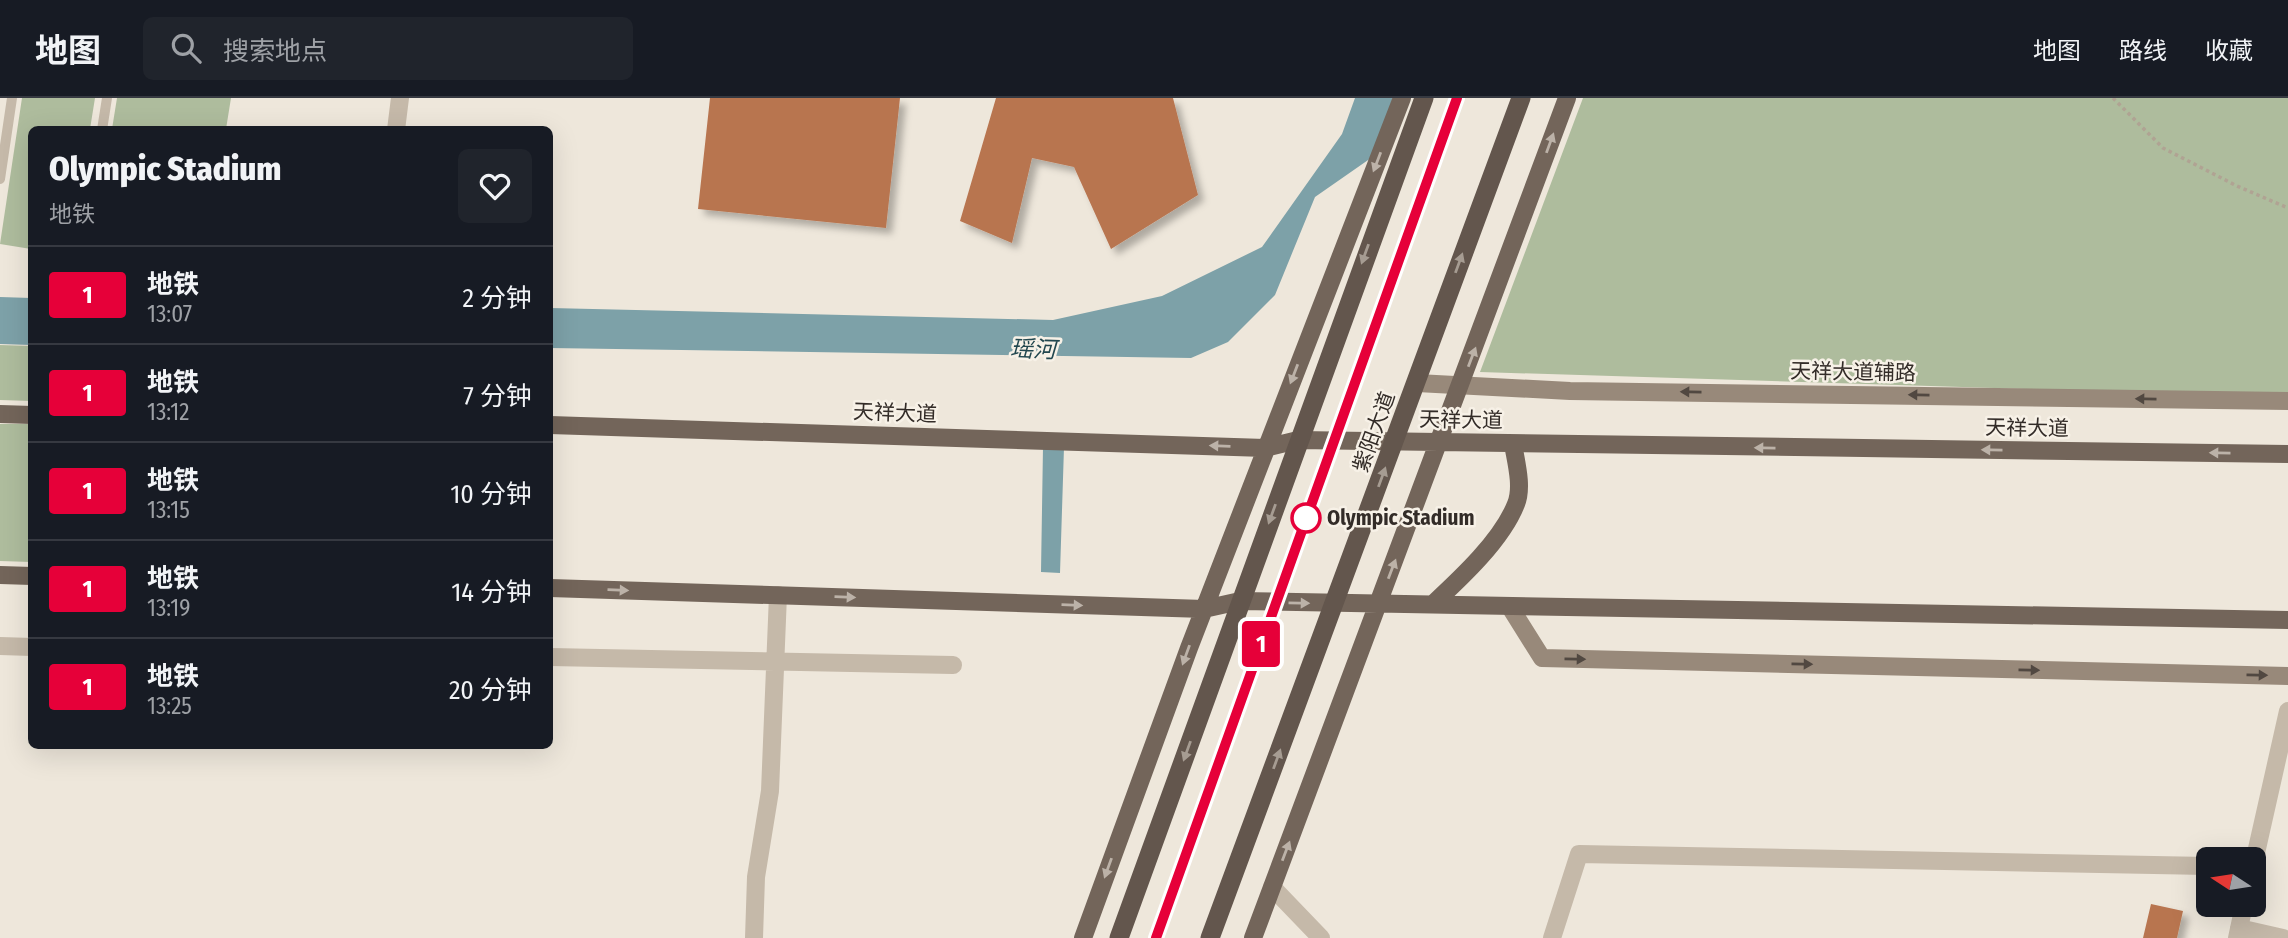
<!DOCTYPE html>
<html lang="zh">
<head>
<meta charset="utf-8">
<style>
	body { margin:0; font-family:"Fira Sans Condensed","Noto Sans SC",sans-serif; background:#20242c; color:#f1f3f6; height:100vh; display:flex; flex-direction:column; font-size:26px; white-space:nowrap }
	* { box-sizing:border-box; margin:0 }
	p { font-size:23px; color:#9ea1a6 }
	.icon { flex:none; width:38px; height:38px; fill:none; stroke:currentColor; stroke-width:2; stroke-linecap:round; stroke-linejoin:round }
	.map { position:relative; flex:1; overflow:hidden }
	.panel { position:absolute; left:28px; top:28px; width:525px; height:623px; display:flex; flex-direction:column; background:#171b24; border-radius:10px; box-shadow:0 7px 28px #0002 }
	.panel>* { flex:none }
	.badge { padding:0 14px; border-radius:5px; font-size:24px; line-height:46px }
	.needle { width:46px; rotate:282deg }
	.buttons { position:absolute; left:2196px; top:749px; display:grid; gap:14px }
	.buttons a { display:grid; place-items:center; width:70px; height:70px; border-radius:10px; background:#171b24; box-shadow:0 7px 28px #0002; font-size:35px }
	.map>.badge { position:absolute; translate:-50% -50%; box-shadow:0 0 0 4px #fff }
	.round { display:grid; place-items:center; flex:none; width:74px; height:74px; border-radius:10px; background:#20242c }
	.summary { display:flex; align-items:center; justify-content:space-between; height:119px; padding:0 21px }
	h1 { font-size:33px; font-weight:800; line-height:52px }
	ul { padding:0; list-style:none }
	li { display:flex; align-items:center; gap:21px; height:98px; padding:0 21px; border-top:2px solid #363941 }
	li div { flex:1 }
	li b { display:block; font-size:26px }
	li em { font-style:normal }
	li .badge { min-width:77px; font-weight:700; text-align:center }
	header { display:flex; align-items:center; gap:42px; box-sizing:border-box; height:98px; padding:0 35px; background:#171b24; border-bottom:2px solid #363941 }
	header strong { font-size:33px }
	nav { display:flex; gap:38px; margin-inline-start:auto; font-size:24px }
	.search { width:490px; height:63px; background:#20242c; display:flex; align-items:center; gap:18px; box-sizing:border-box; padding:0 24px; border-radius:10px; color:#9ea1a6; font-size:26px }
	.map>svg:first-child { display:block }
	.green { fill:#aebc9d }
	.water { fill:#7da1a8 }
	.building { fill:#b87550; filter:url(#shadow) }
	.lines { fill:none; stroke-linecap:round; stroke-linejoin:round }
	.path { stroke:#b0a393; stroke-width:3.5; stroke-dasharray:3.5 3.5; stroke-linecap:butt }
	.service { stroke:#c5b9a9; stroke-width:10 }
	.minor { stroke:#c5b9a9; stroke-width:18 }
	.secondary { stroke:#98897a; stroke-width:18 }
	.primary { stroke:#73655a; stroke-width:18 }
	.trunk { stroke:#63564d; stroke-width:19 }
	.oneway { fill:#bcb2a8 }
	.oneway2 { fill:#a69c92 }
	.oneway3 { fill:#514841 }
	.line-casing { stroke:#fff; stroke-width:16 }
	.line { stroke:#e60039; stroke-width:10 }
	.stop-dot { fill:#fff; stroke:#e60039; stroke-width:3.5 }
	.labels { text-anchor:middle; stroke-width:5; stroke-linejoin:round; paint-order:stroke }
	.street-label { font-size:21px; fill:#332c28; stroke:#f7f1e7 }
	.stop-label { font-size:21px; font-weight:bold; fill:#332c28; stroke:#f7f1e7; text-anchor:start }
	.water-label { font-size:23px; font-style:italic; fill:#22474f; stroke:#f7f1e7 }
</style>
</head>
<body>
<header>
<strong>地图</strong>
<div class="search"><svg class="icon" aria-label="search" viewBox="0 0 24 24"><circle cx="10" cy="10" r="6"/><path d="M15 15l6 6"/></svg>搜索地点</div>
<nav><a>地图</a><a>路线</a><a>收藏</a></nav>
</header>
<div class="map">
<svg width="2288" height="840" viewBox="0 0 2288 840">
	<defs>
		<filter id="shadow"><feDropShadow dx="6" dy="6" stdDeviation="3.5" flood-color="#0004"/></filter>
	</defs>
	<rect width="100%" height="100%" fill="#eee7db"/>
	<path class="green" d="M22,0H95L90,31L32,32L31,151L0,146Z
		M117,0H231L226,31H112Z
		M1583,0H2288V299L1480,274Z
		M0,247L31,248V303L0,302Z
		M0,326H31V464L0,463Z"/>
	<path class="water" d="M1355,0H1393L1371,60L1315,99L1275,197L1228,244L1191,260L550,250V210L1053,222L1162,198L1262,149L1342,36Z
		M0,199L31,200V247L0,246Z
		M1043,349H1064L1060,475L1041,474Z"/>
	<path class="building" d="M710,0H900L886,130L698,111Z
		M996,0H1173L1198,97L1111,151L1074,69L1032,60L1012,145L960,123Z
		M2151,806L2183,813L2177,840H2143Z"/>
	<g class="lines">
		<path class="path" d="M2113,0L2163,50L2237,88L2288,110"/>
		<path class="service" d="M102,32L107,0
			M0,81L12,0"/>
		<path class="minor" d="M396,32L400,0
			M0,548L32,549
			M550,559L953,567
			M2254,764L2288,613
			M1272,789L1321,840
			M2239,830L2283,840
			M754,840L756,779L770,693L778,497
			M1552,840L1579,756L2208,768
			M2237,840L2244,807"/>
		<path class="secondary" d="M1417,285L1570,293L2288,303
			M1510,509L1542,560L2288,578"/>
		<path class="primary" d="M0,316L32,317
			M550,327L1265,350L1298,342L2288,356
			M0,477L32,478
			M550,490L1204,511L1240,503L2288,522
			M1433,506C1461,480 1502,442 1516,406C1523,389 1516,364 1513,346
			M1083,840L1189,550L1402,0
			M1253,840L1567,0"/>
		<path class="trunk" d="M1119,840L1424,0
			M1210,840L1521,0"/>
	</g>
	<defs><path id="oneway-solid" d="M-6-.8H1V-3.2L6.5 0L1 3.2V.8H-6Z" transform="scale(1.75)"/></defs>
	<g class="oneway">
		<use href="#oneway-solid" transform="translate(1550 45) rotate(-70)"/>
		<use href="#oneway-solid" transform="translate(1377 64) rotate(111)"/>
		<use href="#oneway-solid" transform="translate(1472 259) rotate(-69)"/>
		<use href="#oneway-solid" transform="translate(1294 276) rotate(111)"/>
		<use href="#oneway-solid" transform="translate(1220 348) rotate(-178)"/>
		<use href="#oneway-solid" transform="translate(1765 350) rotate(-179)"/>
		<use href="#oneway-solid" transform="translate(1992 352) rotate(-179)"/>
		<use href="#oneway-solid" transform="translate(2220 355) rotate(-179)"/>
		<use href="#oneway-solid" transform="translate(1392 471) rotate(-69)"/>
		<use href="#oneway-solid" transform="translate(618 492) rotate(2)"/>
		<use href="#oneway-solid" transform="translate(845 499) rotate(2)"/>
		<use href="#oneway-solid" transform="translate(1299 505) rotate(1)"/>
		<use href="#oneway-solid" transform="translate(1072 507) rotate(2)"/>
		<use href="#oneway-solid" transform="translate(1186 557) rotate(110)"/>
		<use href="#oneway-solid" transform="translate(1286 753) rotate(-69)"/>
		<use href="#oneway-solid" transform="translate(1108 770) rotate(110)"/>
	</g>
	<g class="oneway2">
		<use href="#oneway-solid" transform="translate(1365 156) rotate(110)"/>
		<use href="#oneway-solid" transform="translate(1459 165) rotate(-70)"/>
		<use href="#oneway-solid" transform="translate(1382 379) rotate(-70)"/>
		<use href="#oneway-solid" transform="translate(1272 416) rotate(110)"/>
		<use href="#oneway-solid" transform="translate(1187 653) rotate(110)"/>
		<use href="#oneway-solid" transform="translate(1277 661) rotate(-70)"/>
	</g>
	<g class="oneway3">
		<use href="#oneway-solid" transform="translate(1691 294) rotate(-179)"/>
		<use href="#oneway-solid" transform="translate(1919 297) rotate(-179)"/>
		<use href="#oneway-solid" transform="translate(2146 301) rotate(-179)"/>
		<use href="#oneway-solid" transform="translate(1575 561) rotate(1)"/>
		<use href="#oneway-solid" transform="translate(1802 566) rotate(1)"/>
		<use href="#oneway-solid" transform="translate(2029 572) rotate(1)"/>
		<use href="#oneway-solid" transform="translate(2257 577) rotate(1)"/>
	</g>
	<g class="lines">
		<defs>
			<path id="line" d="M1156,840L1457,0"/>
		</defs>
		<use href="#line" class="line-casing"/>
		<use href="#line" class="line"/>
	</g>
	<circle class="stop-dot" cx="1306" cy="420" r="14"/>
	<g class="labels">
		<g class="street-label">
			<text transform="translate(1853 274) rotate(1)" y="7">天祥大道辅路</text>
			<text transform="translate(895 315) rotate(2)" y="7">天祥大道</text>
			<text transform="translate(1461 322) rotate(1)" y="7">天祥大道</text>
			<text transform="translate(2027 330) rotate(1)" y="7">天祥大道</text>
			<text transform="translate(1374 334) rotate(-70)" y="7">紫阳大道</text>
		</g>
		<g class="stop-label">
			<text x="1327" y="427">Olympic Stadium</text>
		</g>
		<g class="water-label">
			<text transform="translate(1033 251) rotate(2)" y="8">瑶河</text>
		</g>
	</g>
</svg>
<div class="buttons">
<a><svg class="needle" viewBox="-14 -14 28 28"><path d="M0-13l5 13h-10z" fill="#e53935"/><path d="M0 13l5-13h-10z" fill="#9ea1a6"/></svg></a>
</div>
<b class="badge" style="left:1261px;top:546px;background:#e60039;color:#fff">1</b>
<section class="panel">
<div class="summary"><div><h1>Olympic Stadium</h1><p>地铁</p></div><a class="round"><svg class="icon" aria-label="heart" viewBox="0 0 24 24"><path d="M12 20l-8-8c-3-5 5-10 8-4 3-6 11-1 8 4z"/></svg></a></div>
<ul>
<li><span class="badge" style="background:#e60039;color:#fff">1</span><div><b>地铁</b><p>13:07</p></div><em>2 分钟</em></li>
<li><span class="badge" style="background:#e60039;color:#fff">1</span><div><b>地铁</b><p>13:12</p></div><em>7 分钟</em></li>
<li><span class="badge" style="background:#e60039;color:#fff">1</span><div><b>地铁</b><p>13:15</p></div><em>10 分钟</em></li>
<li><span class="badge" style="background:#e60039;color:#fff">1</span><div><b>地铁</b><p>13:19</p></div><em>14 分钟</em></li>
<li><span class="badge" style="background:#e60039;color:#fff">1</span><div><b>地铁</b><p>13:25</p></div><em>20 分钟</em></li>
</ul>
</section>
</div>
</body>
</html>
